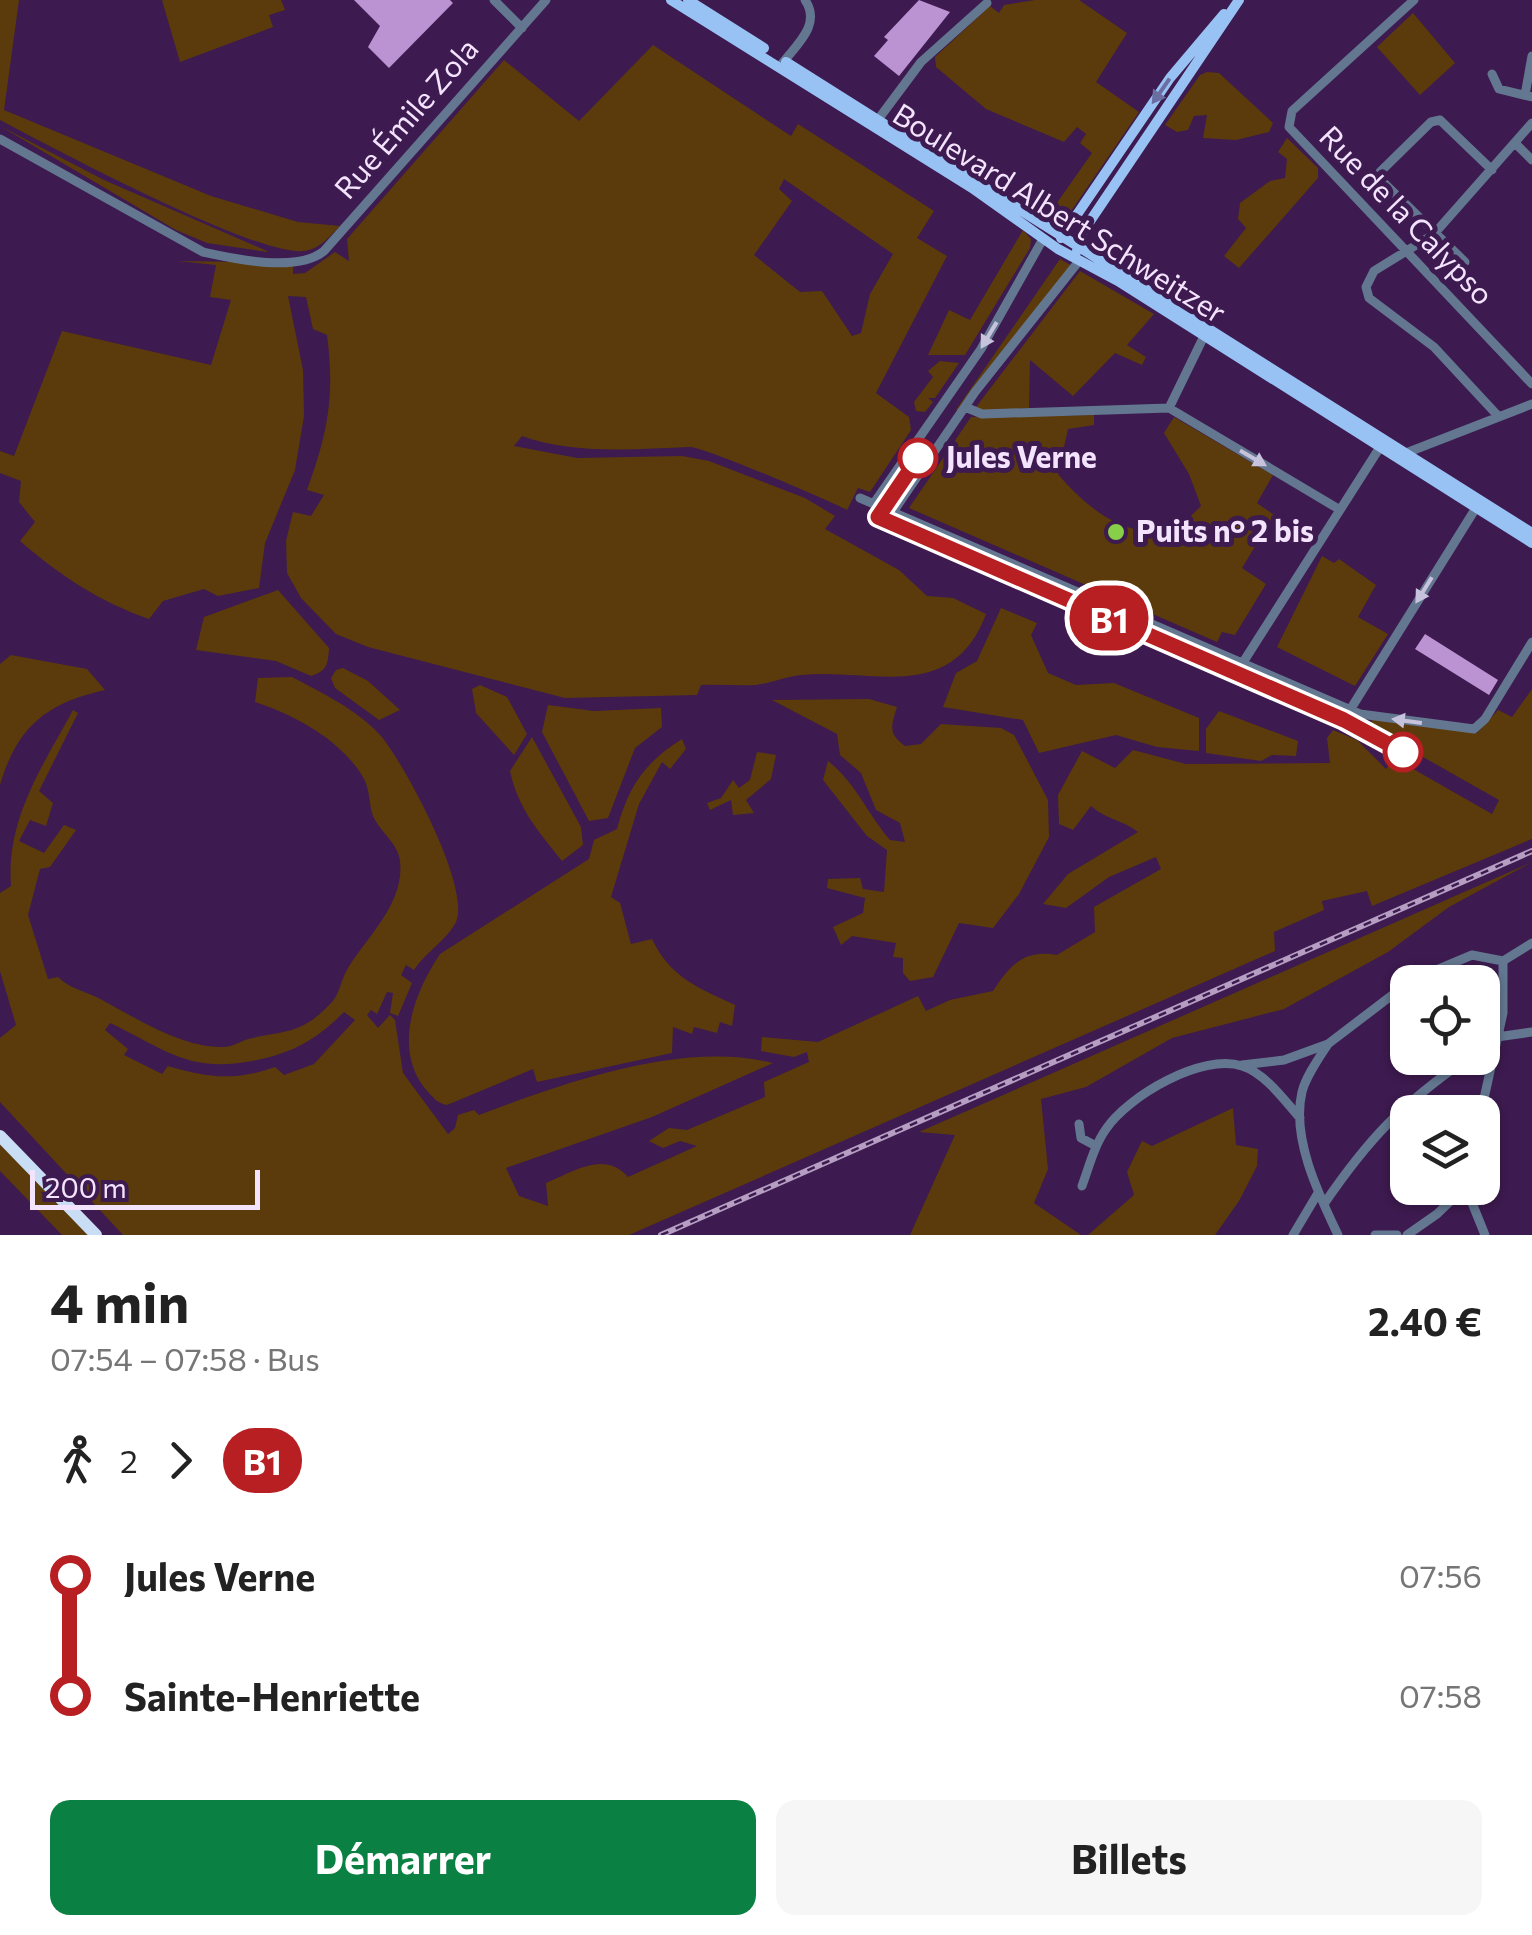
<!DOCTYPE html>
<html lang="fr">
<head>
<meta charset="utf-8">
<style>
	body { margin:0; font-family:Commissioner,sans-serif; background:#f6f6f6; color:#222; height:100vh; display:flex; flex-direction:column; font-size:38px; white-space:nowrap }
	* { box-sizing:border-box; margin:0 }
	p { font-size:32px; color:#767676 }
	.icon { flex:none; width:55px; height:55px; fill:none; stroke:currentColor; stroke-width:2; stroke-linecap:round; stroke-linejoin:round }
	.map { position:relative; height:1235px; overflow:hidden }
	.sheet { display:flex; flex-direction:column; background:#fff; flex:1 }
	.sheet>* { flex:none }
	.badge { padding:0 20px; border-radius:32px; font-size:35px; line-height:65px }
	.buttons { position:absolute; left:1390px; top:965px; display:grid; gap:20px }
	.buttons a { display:grid; place-items:center; width:110px; height:110px; border-radius:20px; background:#fff; box-shadow:0 2px 8px #0004; font-size:50px }
	.scale { position:absolute; left:30px; bottom:25px; width:230px; box-sizing:border-box; padding-left:10px; border:5px solid #f3e3fd; border-top:0; font-size:28px; line-height:35px; white-space:nowrap; color:#f3e3fd; -webkit-text-stroke:8px #3d1a4f; paint-order:stroke }
	.map>.badge { position:absolute; translate:-50% -50%; box-shadow:0 0 0 5px #fff }
	.legs { display:flex; align-items:center; gap:15px; height:110px; padding:0 50px; font-size:32px }
	.legs p { margin-inline-start:auto }
	.summary { display:flex; align-items:center; justify-content:space-between; height:170px; padding:0 50px }
	h1 { font-size:55px; font-weight:700; line-height:75px }
	.button { display:flex; gap:20px; margin-top:auto; padding:20px 50px }
	.button a { flex:1; height:115px; border-radius:20px; background:#0b8043; color:#fff; font-size:40px; font-weight:700; line-height:115px; text-align:center }
	.button a+a { background:#f6f6f6; color:#222 }
	ul { padding:0 50px; list-style:none }
	li { display:flex; align-items:center; gap:35px; height:120px; font-size:38px }
	li i { display:grid; place-items:center; width:15px; height:100%; margin:0 12px; background:currentColor }
	li i::after { content:''; width:25px; height:25px; margin:-12px; border:8px solid; border-radius:50%; background:#fff }
	li p { margin-inline-start:auto }
	li:first-child i { background:linear-gradient(#0000 50%,currentColor 0) }
	li:last-child i { background:linear-gradient(currentColor 50%,#0000 0) }
	.map>svg:first-child { display:block }
	.green { fill:#5b3b0b; fill-rule:evenodd }
	.building { fill:#bb93d2 }
	.lines { fill:none; stroke-linecap:round; stroke-linejoin:round }
	.minor { stroke:#637790; stroke-width:9 }
	.major { stroke:#98c2f4; stroke-width:10 }
	.highway { stroke:#c9ddf5; stroke-width:12 }
	.rail-casing { stroke:#b59ec2; stroke-width:6 }
	.rail { stroke:#3d1a4f; stroke-width:2.5; stroke-dasharray:8; stroke-linecap:butt }
	.oneway { fill:#6a6ea2 }
	.oneway2 { fill:#c8c3dc }
	.line-1-casing { stroke:#fff; stroke-width:22 }
	.line-1 { stroke:#b71f22; stroke-width:15 }
	.stop-1-dot { fill:#fff; stroke:#b71f22; stroke-width:5 }
	.poi-dot { fill:#88cf49; stroke:#3d1a4f; stroke-width:4 }
	.labels { text-anchor:middle; stroke-width:10; stroke-linejoin:round; paint-order:stroke }
	.street-label { font-size:30px; fill:#f3e3fd; stroke:#3d1a4f }
	.stop-label { font-size:30px; font-weight:bold; fill:#f3e3fd; stroke:#3d1a4f; text-anchor:start }
	.poi-label { font-size:30px; font-weight:bold; fill:#f3e3fd; stroke:#3d1a4f; text-anchor:start }
</style>
</head>
<body>
<div class="map">
<svg width="1532" height="1235" viewBox="0 0 1532 1235">
	<rect width="100%" height="100%" fill="#3d1a4f"/>
	<path class="green" d="M0,0H19L4,110L211,196L298,222L340,226C329,237 319,250 303,251C255,256 53,148 0,120Z
		M162,0H281L285,10L269,15L273,27L180,62Z
		M1035,0H1079L1127,33L1096,82L1139,112L1065,220L1056,214L1051,220L1047,217L1092,153L1080,143L1086,134L1077,127L1064,142L986,109L936,67L935,57L990,6L999,13L1004,5Z
		M1413,13L1455,63L1420,95L1377,47Z
		M653,45L791,136L798,124L934,211L917,238L947,256L876,393L909,417L911,430L870,492L858,488L847,510C828,500 704,447 690,447C636,449 575,455 522,436L514,446L577,458L682,456L709,461L805,498L835,516L825,529L899,570L927,596L953,598L986,614C952,705 870,668 802,675C787,676 772,683 756,685C738,686 719,684 701,685L697,695L565,698L368,647L336,634L301,598L287,573L286,541L293,512L311,516L324,495L307,490C328,432 335,396 327,335L313,329L306,297L288,296L303,370L304,416L295,470L265,543L259,588L218,596L204,589L163,601L149,619C98,601 61,576 20,541L35,522L19,502L21,481L0,473V451L14,456L62,331L211,365L231,300L210,297L216,265L178,261L293,263V274L305,273L335,252L349,261L347,239L504,60L579,121ZM784,179L893,254L870,294L861,333L852,336L822,291L800,292L754,255L792,201L779,189Z
		M1207,72L1219,73L1273,123L1269,132L1236,140L1203,138L1207,115L1194,116L1188,130L1177,132L1165,125L1200,75Z
		M0,126L104,180L267,251V252L207,243L176,230Z
		M1287,138L1318,168V178L1239,268L1224,256L1246,228L1238,219L1240,203L1270,181L1285,178L1287,159L1278,152Z
		M1023,230L1031,239L1030,248L965,355H928L949,310L970,320Z
		M1060,259L1072,266L959,412L956,410Z
		M1080,271L1154,314L1127,345L1146,357L1142,365L1115,353L1073,396L1030,360L1029,408L982,412L976,407Z
		M940,361L959,363L935,398H928L933,402L925,412L916,411L914,402L933,377L928,371Z
		M1094,415V425L1068,429L1058,474C1095,518 1152,559 1201,506L1189,474L1164,433L1174,417L1273,475L1257,503L1274,515L1242,568L1266,584L1235,635L1222,632L1217,642L909,508L971,417Z
		M1322,556L1334,563L1339,559L1376,585L1358,617L1388,634L1355,686L1277,647Z
		M278,590L329,648C328,664 327,671 311,676L276,661L196,650L204,617Z
		M1001,608L1037,623L1031,635L1048,673L1076,685L1114,683L1199,718V751L1157,747L1116,735L1039,753L1023,720L943,707L956,673L977,661Z
		M11,655L87,669L105,690C46,703 17,727 0,785V664Z
		M343,668L368,681L400,710L379,720L335,688L331,678L336,670Z
		M292,677C322,693 358,710 381,736C404,763 474,892 455,924C445,941 425,953 414,970L406,965L401,975L412,983L398,1016L390,1013L393,993L387,992L377,1014L371,1010L367,1015L378,1028L390,1015L395,1020L403,1073L448,1134L455,1128L458,1115L474,1110L479,1115C564,1083 681,1040 773,1063L652,1117L506,1168L519,1196L548,1206L546,1183C573,1172 605,1150 628,1177L697,1146L680,1141L663,1148L649,1141L669,1128L687,1130L765,1097L764,1082L809,1062L807,1052L794,1057L761,1051L762,1037L818,1042L918,996L926,1011L950,1000L993,991C1010,965 1024,949 1057,955L1095,932L1094,907L1161,869L1156,857L1109,877L1066,908L1043,904L1068,874L1138,832C1123,820 1107,820 1091,806L1073,830L1059,824L1058,795L1082,751L1115,768L1133,750L1186,764L1330,763L1327,738L1333,730L1357,740L1386,769L1394,758L1492,814L1499,800L1370,727L1372,719L1477,733L1498,710L1512,717L1532,689V839L1372,906L1367,891L1322,901L1324,910L1274,932L1275,951L629,1235H123L0,1102V1038L16,1025L0,971V893L11,886C6,819 42,767 73,710L78,713L39,791L53,803L46,826L30,820L19,841L44,853L64,825L76,830L50,867L40,869L28,915L48,979L58,977C73,991 87,991 104,1001C137,1019 183,1048 223,1047C233,1047 242,1040 252,1038C289,1030 302,1034 332,1002C340,993 341,979 348,968C367,937 405,903 400,861C398,843 380,832 373,816C369,805 370,790 364,779C343,741 295,715 255,702L258,678ZM344,1012L355,1020L314,1064L284,1075L275,1067C236,1081 207,1078 168,1066L162,1074L124,1055L128,1049L105,1030L110,1023C169,1051 189,1074 257,1060C295,1052 317,1039 344,1012Z
		M480,685L507,697L527,734L514,755L476,713L472,689Z
		M869,699L897,707C891,726 888,734 905,746L921,744L941,724L1001,728L1014,735L1048,800L1049,837L1019,894L993,928L959,923L933,977L910,981L903,973V958L893,957L896,943L852,936L841,945L833,927L863,913L865,898L827,888L828,879L860,878L863,889L884,892L887,850L867,836L823,780L828,761C856,783 867,813 890,840L905,842L900,823L876,810L861,773L840,755L837,734L772,700Z
		M548,705L594,711L661,708L662,727L635,748L608,818L589,821L542,732Z
		M1219,711L1298,741L1296,756L1272,755L1261,761L1206,753V729Z
		M532,737L581,827L583,845L562,861C539,832 518,809 510,771Z
		M682,739L686,749L670,769L662,762L639,804L611,897L620,903L631,944L652,939C670,977 698,988 735,1005L732,1026L720,1022L717,1033L694,1027L692,1034L673,1027L672,1053L537,1082L533,1069L447,1105C437,1103 435,1099 428,1092C392,1052 413,994 440,954L589,859L594,840L617,829C628,787 645,762 682,739Z
		M757,752L776,755L771,779L746,800L754,813L733,815L731,800L710,810L707,803L721,798L733,780L739,788L750,780Z
		M1532,862L1449,907L1388,952L1284,1009L1172,1038L1086,1087L1041,1099L1048,1169L1034,1203L1081,1235H910L955,1135L919,1132Z
		M1233,1108L1236,1145L1258,1149L1257,1166L1239,1201L1215,1235H1088L1134,1195L1127,1172L1142,1141L1152,1146Z
		M0,1143L89,1235H62L0,1171Z"/>
	<path class="building" d="M354,0H450L453,3L389,68L368,47L380,26Z
		M919,0L950,12L899,76L874,56L888,40L884,37Z
		M1425,634L1498,680L1489,695L1415,649Z"/>
	<g class="lines">
		<path class="minor" d="M494,0L522,28
			M1414,0L1292,111L1289,127L1532,384
			M781,65C796,45 822,25 805,0
			M1492,74L1499,89L1532,97
			M1525,95L1532,56
			M874,125L921,62L987,3
			M0,139L203,252C235,259 297,273 324,251L546,0
			M1516,144L1532,160
			M1465,262L1383,182L1380,172L1431,122L1440,120L1492,170
			M965,407L982,414L1169,408L1337,508
			M1169,408L1207,330
			M1499,417L1434,347L1369,298L1366,287L1374,271L1434,234L1532,123
			M1406,453L1532,404
			M860,498L1360,714L1474,729L1485,719L1532,642
			M874,503L981,349L1043,239
			M893,512L975,392L1079,261
			M1242,664L1382,444
			M1350,710L1479,503
			M1408,982L1472,955L1503,961
			M1328,1044C1319,1058 1306,1076 1302,1092C1291,1138 1319,1195 1338,1235
			M1482,1047L1497,1037L1532,1032
			M1242,1065L1284,1060L1328,1044L1408,983
			M1481,1112L1503,1013V961L1532,943
			M1079,1124L1081,1138L1096,1146
			M1082,1186C1089,1167 1094,1146 1106,1129C1128,1096 1202,1053 1242,1066C1265,1073 1285,1101 1300,1118
			M1466,1188L1485,1235
			M1324,1204C1369,1138 1402,1104 1468,1058
			M1293,1235L1318,1193
			M1375,1235H1397
			M1407,1235L1437,1214L1464,1188"/>
		<path class="major" d="M671,0L972,188L1058,249L1118,281L1532,543
			M688,0L764,48
			M786,62L1532,533
			M1061,238L1170,78L1224,14
			M1077,251L1080,236L1239,0"/>
		<path class="highway" d="M0,1136L96,1235"/>
		<defs>
			<path id="rail" d="M661,1235L1532,851"/>
		</defs>
		<use href="#rail" class="rail-casing"/>
		<use href="#rail" class="rail"/>
	</g>
	<defs><path id="oneway-solid" d="M-6-.8H1V-3.2L6.5 0L1 3.2V.8H-6Z" transform="scale(2.5)"/></defs>
	<use class="oneway" href="#oneway-solid" transform="translate(1161 91) rotate(125)"/>
	<g class="oneway2">
		<use href="#oneway-solid" transform="translate(989 335) rotate(121)"/>
		<use href="#oneway-solid" transform="translate(1253 458) rotate(30)"/>
		<use href="#oneway-solid" transform="translate(1424 590) rotate(122)"/>
		<use href="#oneway-solid" transform="translate(1407 721) rotate(-172)"/>
	</g>
	<g class="lines">
		<defs>
			<path id="line-1" d="M918,458L878,517L1344,720L1403,752"/>
		</defs>
		<use href="#line-1" class="line-1-casing"/>
		<use href="#line-1" class="line-1"/>
	</g>
	<g class="stop-1-dot">
		<circle cx="918" cy="458" r="18"/>
		<circle cx="1403" cy="752" r="18"/>
	</g>
	<circle class="poi-dot" cx="1116" cy="532" r="10"/>
	<g class="labels">
		<g class="street-label">
			<text transform="translate(407 119) rotate(-49)" y="10">Rue Émile Zola</text>
			<text transform="translate(1059 214) rotate(32)" y="10">Boulevard Albert Schweitzer</text>
			<text transform="translate(1406 216) rotate(46)" y="10">Rue de la Calypso</text>
		</g>
		<g class="stop-label">
			<text x="946" y="468">Jules Verne</text>
		</g>
		<g class="poi-label">
			<text x="1136" y="542">Puits n° 2 bis</text>
		</g>
	</g>
</svg>
<div class="buttons">
<a><svg class="icon" aria-label="locate" viewBox="0 0 24 24"><circle cx="12" cy="12" r="6"/><path d="M12 2v4M12 18v4M2 12h4M18 12h4"/></svg></a>
<a><svg class="icon" aria-label="layers" viewBox="0 0 24 24"><path d="M12 4l9 5-9 5-9-5zM3 14l9 5 9-5"/></svg></a>
</div>
<div class="scale">200 m</div>
<b class="badge" style="left:1109px;top:618px;background:#b71f22;color:#fff">B1</b>
</div>
<section class="sheet">
<div class="summary"><div><h1>4 min</h1><p>07:54 – 07:58 · Bus</p></div><b>2.40 €</b></div>
<div class="legs"><svg class="icon" aria-label="walk" viewBox="0 0 24 24"><circle cx="13" cy="4" r="2"/><path d="M13 8l-2 6 4 7M11 14l-3 7M7 12l3-4h3l4 4"/></svg>2<svg class="icon" aria-label="forward" viewBox="0 0 24 24"><path d="M9 5l7 7-7 7"/></svg><b class="badge" style="background:#b71f22;color:#fff">B1</b></div>
<ul>
<li><i style="color:#b71f22"></i><b>Jules Verne</b><p>07:56</p></li>
<li><i style="color:#b71f22"></i><b>Sainte-Henriette</b><p>07:58</p></li>
</ul>
<div class="button"><a>Démarrer</a><a>Billets</a></div>
</section>
</body>
</html>
